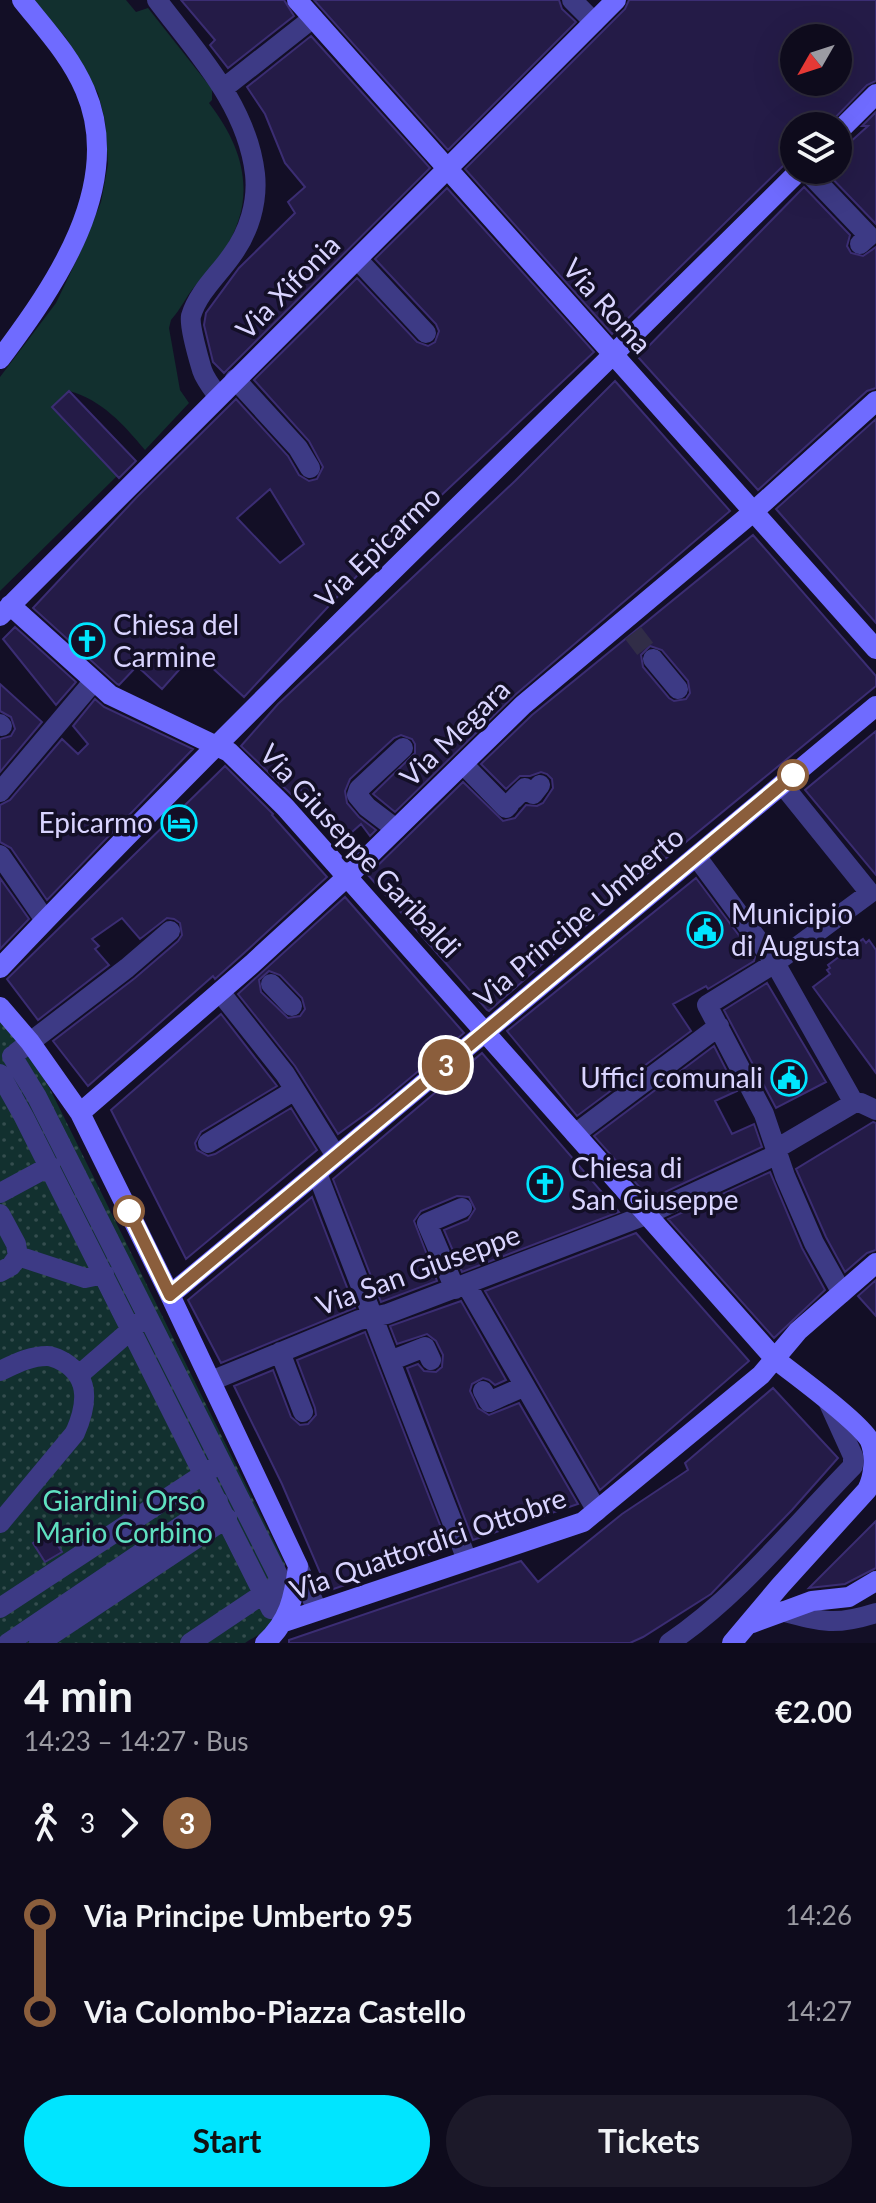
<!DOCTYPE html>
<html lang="en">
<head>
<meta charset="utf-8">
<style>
	body { margin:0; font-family:Lato,sans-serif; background:#1c1929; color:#f1f3f6; height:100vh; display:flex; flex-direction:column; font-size:30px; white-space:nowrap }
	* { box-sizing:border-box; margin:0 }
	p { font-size:26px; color:#9b9ba3 }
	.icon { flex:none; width:44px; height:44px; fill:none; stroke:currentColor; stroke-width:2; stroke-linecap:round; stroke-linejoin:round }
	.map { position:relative; height:1643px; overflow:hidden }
	.sheet { display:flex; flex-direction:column; background:#0e0b1c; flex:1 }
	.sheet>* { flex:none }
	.badge { padding:0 16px; border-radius:26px; font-size:28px; line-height:52px }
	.needle { width:52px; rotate:231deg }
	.tools { position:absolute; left:780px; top:24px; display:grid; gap:16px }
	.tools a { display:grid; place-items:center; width:72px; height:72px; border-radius:50%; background:#0e0b1c; box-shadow:0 8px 32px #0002,0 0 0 2px #2e2b3b; font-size:40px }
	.map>.badge { position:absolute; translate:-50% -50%; box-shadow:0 0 0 4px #fff }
	.legs { display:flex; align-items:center; gap:12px; height:88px; padding:0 24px; font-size:26px }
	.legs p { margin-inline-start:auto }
	.summary { display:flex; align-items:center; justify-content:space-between; height:136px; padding:0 24px }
	h1 { font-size:44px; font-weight:700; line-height:60px }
	.button { display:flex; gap:16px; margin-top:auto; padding:16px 24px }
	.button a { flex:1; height:92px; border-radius:48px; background:#00e5ff; color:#111; font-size:32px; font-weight:700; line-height:92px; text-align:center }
	.button a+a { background:#1c1929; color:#f1f3f6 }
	ul { padding:0 24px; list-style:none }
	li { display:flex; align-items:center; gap:28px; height:96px; font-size:30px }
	li i { display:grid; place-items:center; width:12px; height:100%; margin:0 10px; background:currentColor }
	li i::after { content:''; width:20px; height:20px; margin:-10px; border:6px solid; border-radius:50%; background:#0e0b1c }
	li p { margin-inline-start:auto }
	li:first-child i { background:linear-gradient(#0000 50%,currentColor 0) }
	li:last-child i { background:linear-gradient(currentColor 50%,#0000 0) }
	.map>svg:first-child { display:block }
	.grass { fill:#12302f }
	.park { fill:url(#park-dots) }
	.building { fill:#241b47; stroke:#3b2d73; stroke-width:2; fill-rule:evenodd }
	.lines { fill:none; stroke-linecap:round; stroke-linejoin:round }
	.street-tunnel { stroke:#312d47; stroke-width:20; stroke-dasharray:20 10; stroke-linecap:butt }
	.street { stroke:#3d3a85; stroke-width:20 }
	.secondary { stroke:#6f6bff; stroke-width:20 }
	.line-1-casing { stroke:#fff; stroke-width:18 }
	.line-1 { stroke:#8b5e3c; stroke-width:12 }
	.stop-1-dot { fill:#fff; stroke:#8b5e3c; stroke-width:4 }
	.labels { text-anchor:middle; stroke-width:7; stroke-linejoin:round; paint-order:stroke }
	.street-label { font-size:28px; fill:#d9d4ff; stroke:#130f26 }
	.poi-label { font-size:28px; fill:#d9d4ff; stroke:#130f26; text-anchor:start }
	.park-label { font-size:28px; fill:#5fe0c0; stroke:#130f26 }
</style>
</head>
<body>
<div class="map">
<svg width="876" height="1643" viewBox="0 0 876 1643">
	<defs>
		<pattern id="park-dots" width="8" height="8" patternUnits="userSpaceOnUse" patternTransform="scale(2)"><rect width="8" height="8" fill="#12302f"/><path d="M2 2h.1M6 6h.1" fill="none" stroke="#344d4e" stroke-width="1.8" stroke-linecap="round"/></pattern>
	</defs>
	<rect width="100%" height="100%" fill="#130f26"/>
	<path class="grass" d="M33,0H126L136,12L148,8L212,89V100L209,103C245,150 258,199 223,252C215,264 204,275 195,286C185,298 181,309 171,320L169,328L180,390L189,403L145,450C123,424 102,400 69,391L52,407L117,476L0,591V377L56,303L80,253L101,202L108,164L105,121L98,93L66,38Z"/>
	<path class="park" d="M0,1019L27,1051L50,1089L285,1564C284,1584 282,1612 267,1628C262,1634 252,1638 245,1643H0Z"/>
	<path class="building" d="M181,0H284L294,16L228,68L210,45L215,40Z
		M314,0H559L562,9L576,22L448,150Z
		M629,0H876V81L867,85L827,126H794V159L787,164L786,163L612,334L465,169L625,9ZM794,38H838V82H794Z
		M311,36L430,168L224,373L213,362L204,325L206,313L239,268L295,213L288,202L305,187L285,163L265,114L247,87Z
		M876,112V224L824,170H838V153L868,126H862Z
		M804,187L850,235L847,246L851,253L863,256L876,247V388L867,391L758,490L638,357Z
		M447,188L594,352L368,564L244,697L195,652L162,689L137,666L119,685L117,684L33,608L137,497L236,399L288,456L299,475L309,481L317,479L323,467L309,441L254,380L357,278L417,342L428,346L435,342L439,331L436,324L375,259ZM270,489L304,544L280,563L237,518Z
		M615,381L730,511L515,695L395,812L373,794L415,753V744L412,739L401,735L394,738L350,779L345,791L347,803L359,817L376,830L370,836L361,824L343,840L300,789L293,796L241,746L278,704L515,481Z
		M69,391L136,461L119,478L52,407Z
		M876,419V623L776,509Z
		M753,535L876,676V686L614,901L489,1011L487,1010L368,875L463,782L503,821L515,818L526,805L537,806L543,803L553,788L552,779L547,774L541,772L530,776H520L506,789L481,764L532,715ZM650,646L662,650L688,681L690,693L686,699L674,701L669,698L643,667L641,655Z
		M15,627L76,682L56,705L3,639Z
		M0,684L42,722L0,772V739L11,736L15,729L11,717L0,711Z
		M95,699L104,707L193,749L47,900L11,848L0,842V805L10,800L62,739L78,754L88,744L73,726Z
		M876,731V875L805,790Z
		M225,766L273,814L272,815L327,877L243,954L215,979L213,976L88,1086L53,1041L135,978L178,941L182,935L180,923L174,919L167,918L140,939L122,918L92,939L99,946L95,949L109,965L38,1020L7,979Z
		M0,878L29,919L0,949Z
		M696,878L755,957L754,961L708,989L706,986L673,1004L691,1031L577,1116L507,1031Z
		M345,897L464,1033L374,1108L338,1134L295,1066L238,994ZM269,971L280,975L302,998L305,1009L300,1016L288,1018L261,992L259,980Z
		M863,939L866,943L869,940L876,950V1073L813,987L830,974L827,970L830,968L828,965Z
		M767,983L826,1082L776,1108L724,1010Z
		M221,1014L277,1086L201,1132L195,1143L197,1150L208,1156L215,1154L291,1108L317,1150L186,1259L111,1110Z
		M714,1046L737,1091L715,1101L732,1134L754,1124L762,1147L650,1199L594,1136Z
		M482,1053L619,1212L462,1272L444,1230L468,1220L475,1209L469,1197L457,1196L421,1211L414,1221L437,1281L381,1302L333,1179Z
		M873,1122L876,1123V1250L867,1253L845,1272L826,1237L796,1169Z
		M770,1172L802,1248L825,1290L774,1338L668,1219Z
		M312,1197L355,1308L221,1363L188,1300Z
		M636,1233L749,1361L600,1490L485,1291Z
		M876,1280V1316L858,1296Z
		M461,1301L506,1380L495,1385L489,1380L483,1378L472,1384L470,1391L478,1408L489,1415L519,1403L578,1504L473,1540L407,1368L418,1364L424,1371L436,1372L442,1367L443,1355L436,1341L427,1334L397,1344L390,1326Z
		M365,1332L449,1548L328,1591L282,1484L234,1386L273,1370L291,1417L300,1425L308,1424L316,1415L315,1408L297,1360Z
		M773,1388L838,1458L792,1510L711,1594L643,1637L630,1643H289V1640L521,1561L538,1582L622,1514L688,1470L685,1463Z
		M876,1521V1568L845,1584L809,1588Z
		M50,1533L62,1552L45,1562L33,1543Z"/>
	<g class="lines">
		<path class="street-tunnel" d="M633,633L653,659"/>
		<path class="street" d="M157,0C197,53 247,105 255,174C258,202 249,232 232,255C219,274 198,292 191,316C189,325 199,360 202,370C205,379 212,388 218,396
			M572,0L594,22
			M224,88L313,18
			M806,170L869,236L860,244
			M357,259L426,333
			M235,379L298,448L310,468
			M653,659L678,689
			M0,724L2,726
			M463,764L506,808L509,805
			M0,792L93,682
			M513,800L525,788L533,794L540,785
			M396,829L367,807L357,795L359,789L403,748
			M0,855L45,920
			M696,856L775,963L870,893L782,784
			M271,984L292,1006
			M220,992L285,1074L336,1156
			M16,1053L127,968L170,931
			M12,1056L37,1097L279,1577L271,1609
			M0,1074L24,1117L271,1609
			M854,1103H861L876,1110
			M575,1134L719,1026
			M208,1143L295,1090
			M776,1149L854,1103L775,963L707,1005L764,1114L785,1176L814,1243L842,1293
			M317,1173L467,1560
			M0,1193L50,1166
			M0,1214L16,1244L18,1256L11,1266L0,1272
			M18,1256L85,1278L104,1274
			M466,1284L597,1511
			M455,1289L427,1223L462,1208
			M280,1352L303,1412
			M390,1361L425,1347L431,1360
			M0,1371C15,1364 30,1356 47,1356C53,1356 58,1359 64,1362C92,1379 86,1408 75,1433L0,1523
			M79,1375L140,1322
			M211,1381L359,1320L387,1314L646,1215L778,1154
			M483,1391L489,1402L525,1386
			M298,1566L317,1610
			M0,1608L216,1466
			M781,1611C822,1622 835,1626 876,1613
			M8,1643L218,1501
			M39,1643L227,1518
			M190,1643L263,1594
			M669,1643C739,1596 794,1526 853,1466V1456L828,1401"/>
		<path class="secondary" d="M297,0L876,649
			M838,132L876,94
			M0,359C54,287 126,185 85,90C70,55 45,29 22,0
			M10,605L110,695L229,752L285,807L775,1359C796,1376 859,1421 870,1441C876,1456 874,1476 867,1490L780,1586L732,1643
			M0,616L616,0
			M0,968C259,695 533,436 800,170
			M0,1007L30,1042L80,1113L170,1295L298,1566C294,1598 289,1621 265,1643
			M80,1113L252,964L349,875L523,705L753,512L876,401
			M170,1295L876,706
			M284,1622L583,1522L761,1375L798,1331L876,1263
			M752,1623L812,1601L849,1597L876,1581"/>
	</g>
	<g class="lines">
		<defs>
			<path id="line-1" d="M129,1211L170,1295L793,775"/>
		</defs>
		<use href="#line-1" class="line-1-casing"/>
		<use href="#line-1" class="line-1"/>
	</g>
	<defs>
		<symbol id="church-ring" viewBox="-11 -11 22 22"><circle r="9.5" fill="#130f26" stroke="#00e5ff" stroke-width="1.5"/><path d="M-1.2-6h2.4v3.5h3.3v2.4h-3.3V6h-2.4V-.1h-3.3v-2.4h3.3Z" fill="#00e5ff"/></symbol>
		<symbol id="hotel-ring" viewBox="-11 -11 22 22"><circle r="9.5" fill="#130f26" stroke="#00e5ff" stroke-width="1.5"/><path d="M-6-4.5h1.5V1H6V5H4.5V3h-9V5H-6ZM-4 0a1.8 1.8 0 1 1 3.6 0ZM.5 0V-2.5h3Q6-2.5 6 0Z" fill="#00e5ff"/></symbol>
		<symbol id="civic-ring" viewBox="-11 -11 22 22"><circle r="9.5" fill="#130f26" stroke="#00e5ff" stroke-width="1.5"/><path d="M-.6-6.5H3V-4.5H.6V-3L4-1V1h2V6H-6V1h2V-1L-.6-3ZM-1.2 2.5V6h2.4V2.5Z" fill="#00e5ff"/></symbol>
	</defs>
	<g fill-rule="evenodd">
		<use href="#church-ring" x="67" y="621" width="40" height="40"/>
		<use href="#hotel-ring" x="159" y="803" width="40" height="40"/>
		<use href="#civic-ring" x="685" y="910" width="40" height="40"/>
		<use href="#civic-ring" x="769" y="1058" width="40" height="40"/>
		<use href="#church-ring" x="525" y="1164" width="40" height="40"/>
	</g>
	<g class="stop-1-dot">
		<circle cx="793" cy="775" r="14"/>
		<circle cx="129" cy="1211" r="14"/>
	</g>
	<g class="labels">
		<g class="street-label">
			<text transform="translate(288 287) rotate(-45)" y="10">Via Xifonia</text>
			<text transform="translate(607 306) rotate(48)" y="10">Via Roma</text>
			<text transform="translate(378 547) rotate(-44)" y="10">Via Epicarmo</text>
			<text transform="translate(455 733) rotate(-44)" y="10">Via Megara</text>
			<text transform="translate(360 851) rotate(47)" y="10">Via Giuseppe Garibaldi</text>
			<text transform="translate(579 917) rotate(-40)" y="10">Via Principe Umberto</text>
			<text transform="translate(418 1270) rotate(-20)" y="10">Via San Giuseppe</text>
			<text transform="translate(428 1544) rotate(-19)" y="10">Via Quattordici Ottobre</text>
		</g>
		<g class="poi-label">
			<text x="113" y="635">Chiesa del<tspan x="113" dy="32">Carmine</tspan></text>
			<text x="153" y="833" text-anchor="end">Epicarmo</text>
			<text x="731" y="924">Municipio<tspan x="731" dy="32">di Augusta</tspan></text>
			<text x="763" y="1088" text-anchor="end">Uffici comunali</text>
			<text x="571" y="1178">Chiesa di<tspan x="571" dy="32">San Giuseppe</tspan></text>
		</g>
		<g class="park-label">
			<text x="124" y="1511">Giardini Orso<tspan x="124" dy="32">Mario Corbino</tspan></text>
		</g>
	</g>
</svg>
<div class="tools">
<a><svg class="needle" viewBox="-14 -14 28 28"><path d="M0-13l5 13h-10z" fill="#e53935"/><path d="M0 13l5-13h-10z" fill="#9b9ba3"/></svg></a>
<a><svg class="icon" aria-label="layers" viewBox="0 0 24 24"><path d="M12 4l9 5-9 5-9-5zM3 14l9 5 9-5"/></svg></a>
</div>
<b class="badge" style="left:446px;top:1065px;background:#8b5e3c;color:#fff">3</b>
</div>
<section class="sheet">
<div class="summary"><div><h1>4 min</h1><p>14:23 – 14:27 · Bus</p></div><b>€2.00</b></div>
<div class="legs"><svg class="icon" aria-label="walk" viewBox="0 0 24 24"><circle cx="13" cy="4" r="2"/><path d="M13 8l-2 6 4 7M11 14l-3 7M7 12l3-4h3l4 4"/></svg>3<svg class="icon" aria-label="forward" viewBox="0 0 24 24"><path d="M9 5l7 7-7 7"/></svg><b class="badge" style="background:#8b5e3c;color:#fff">3</b></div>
<ul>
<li><i style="color:#8b5e3c"></i><b>Via Principe Umberto 95</b><p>14:26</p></li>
<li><i style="color:#8b5e3c"></i><b>Via Colombo-Piazza Castello</b><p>14:27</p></li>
</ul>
<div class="button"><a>Start</a><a>Tickets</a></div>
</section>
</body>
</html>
